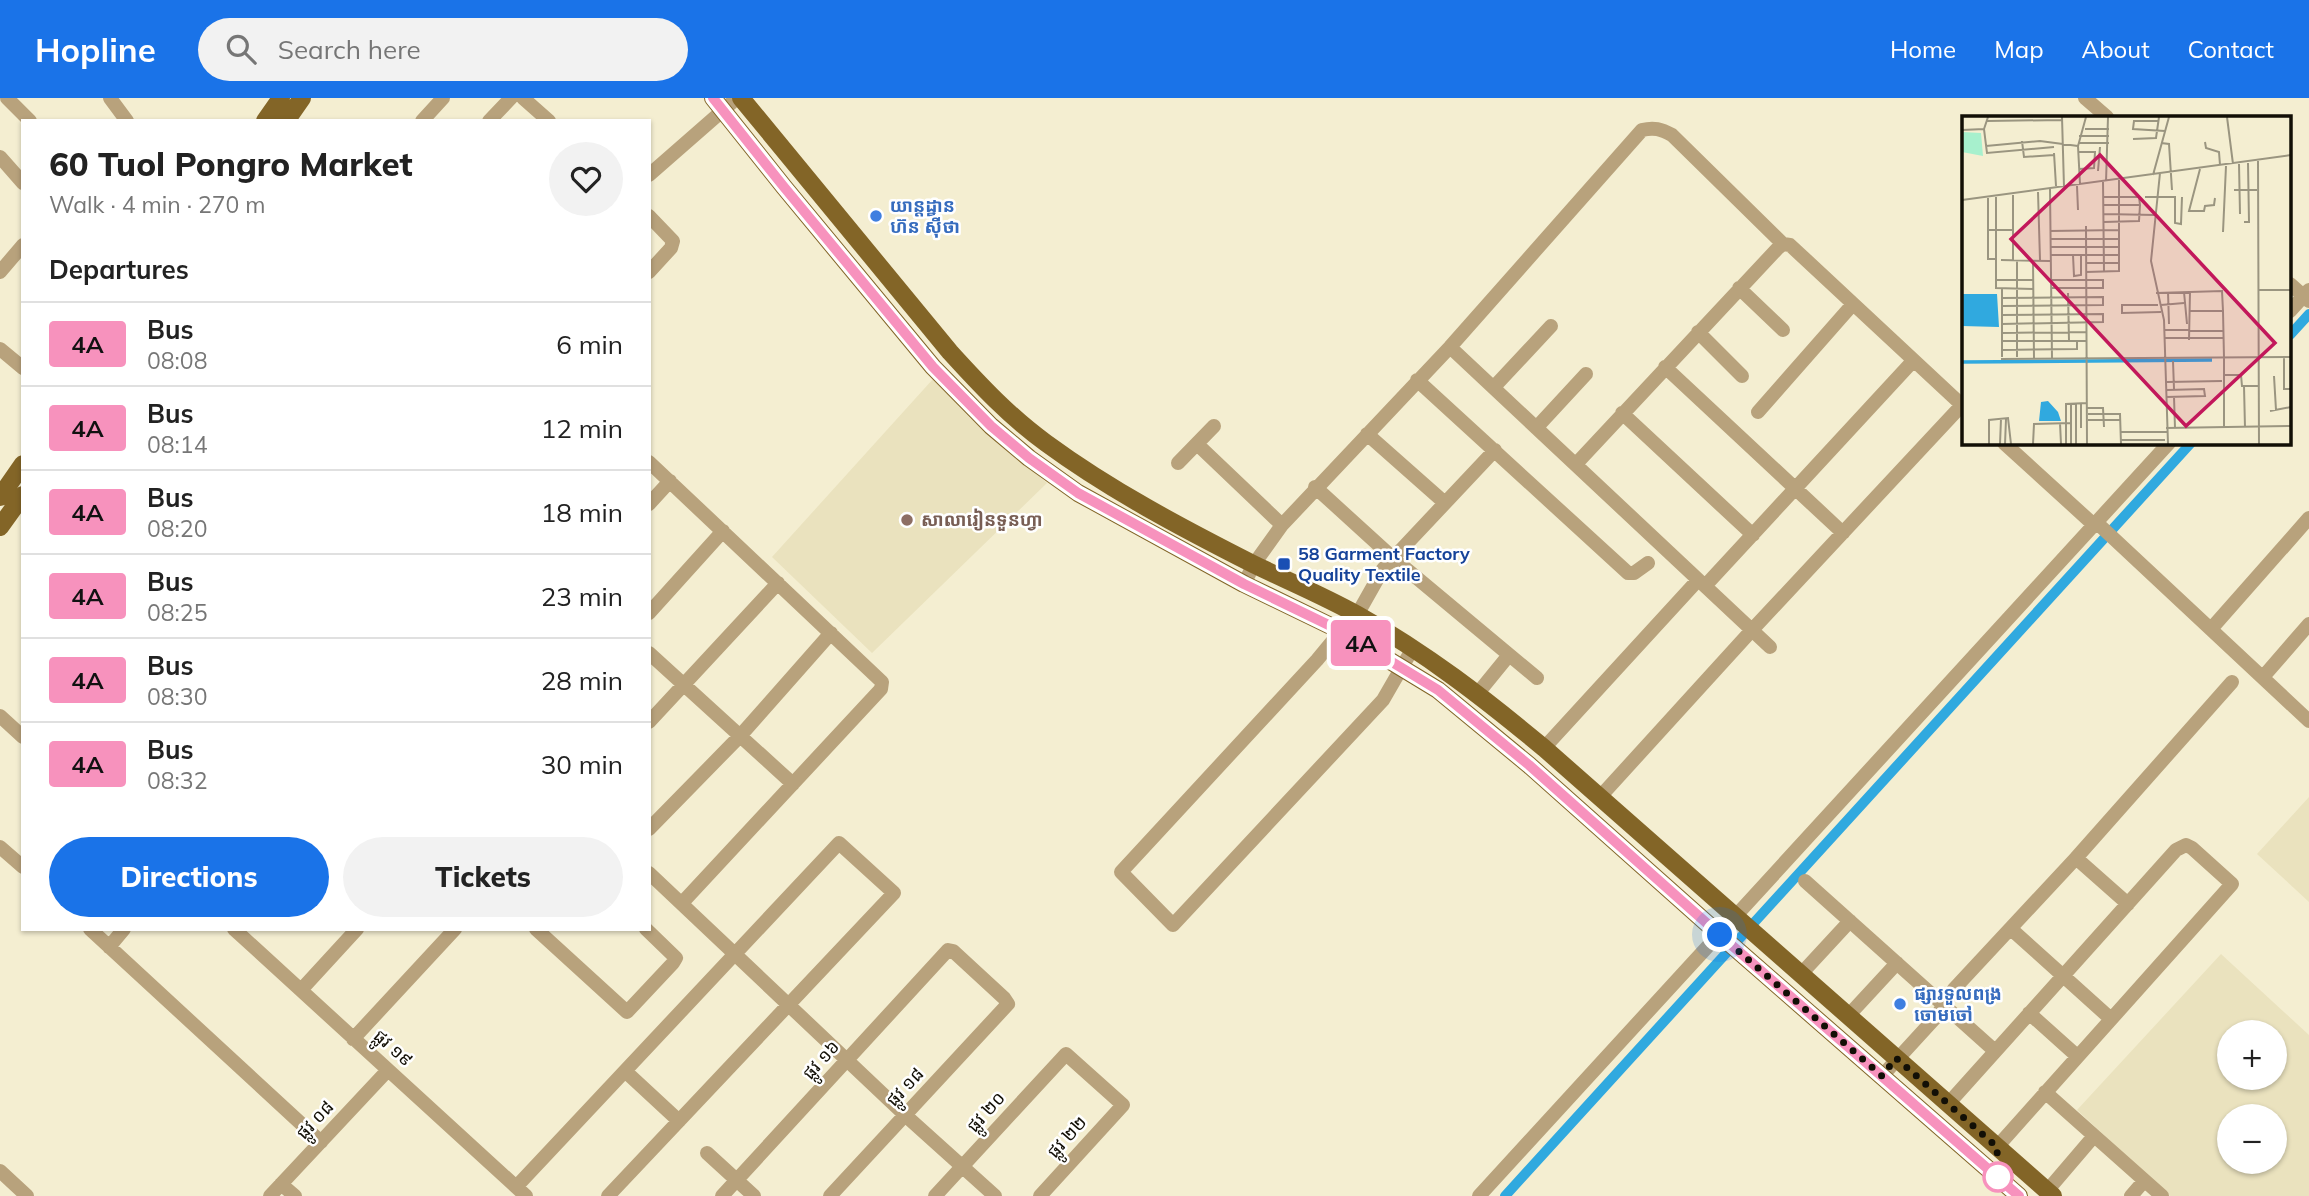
<!DOCTYPE html>
<html lang="en">
<head>
<meta charset="utf-8">
<style>
	body { margin:0; font-family:Mulish,"Noto Sans Khmer",sans-serif; background:#f2f2f2; color:#222; height:100vh; display:flex; flex-direction:column; font-size:26px; white-space:nowrap }
	* { box-sizing:border-box; margin:0 }
	p { font-size:23px; color:#767676 }
	.icon { flex:none; width:38px; height:38px; fill:none; stroke:currentColor; stroke-width:2; stroke-linecap:round; stroke-linejoin:round }
	.map { position:relative; flex:1; overflow:hidden }
	.details { position:absolute; left:21px; top:21px; width:630px; height:812px; display:flex; flex-direction:column; background:#fff; border-radius:0px; box-shadow:0 2px 5px #0004 }
	.details>* { flex:none }
	.badge { padding:0 14px; border-radius:5px; font-size:24px; line-height:46px }
	.tools { position:absolute; left:2217px; top:922px; display:grid; gap:14px }
	.tools a { display:grid; place-items:center; width:70px; height:70px; border-radius:50%; background:#fff; box-shadow:0 2px 5px #0004; font-size:35px }
	.you { position:absolute; width:35px; height:35px; margin:-18px; border:5px solid #fff; border-radius:50%; background:#1a73e8; box-shadow:0 0 0 10px #1a73e833 }
	.map>.badge { position:absolute; translate:-50% -50%; box-shadow:0 0 0 4px #fff }
	h2 { padding:0 28px; font-size:26px; line-height:63px }
	.round { display:grid; place-items:center; flex:none; width:74px; height:74px; border-radius:37px; background:#f2f2f2 }
	.headline { display:flex; align-items:center; justify-content:space-between; height:119px; padding:0 28px }
	h1 { font-size:33px; font-weight:800; line-height:52px }
	.cta { display:flex; gap:14px; margin-top:auto; padding:14px 28px }
	.cta a { flex:1; height:80px; border-radius:42px; background:#1a73e8; color:#fff; font-size:28px; font-weight:800; line-height:80px; text-align:center }
	.cta a+a { background:#f2f2f2; color:#222 }
	ul { padding:0; list-style:none }
	li { display:flex; align-items:center; gap:21px; height:84px; padding:0 28px; border-top:2px solid #e0e0e0 }
	li div { flex:1 }
	li b { display:block; font-size:26px }
	li em { font-style:normal }
	li .badge { min-width:77px; font-weight:700; text-align:center }
	header { display:flex; align-items:center; gap:42px; box-sizing:border-box; height:98px; padding:0 35px; background:#1a73e8; color:#fff }
	header strong { font-size:33px }
	nav { display:flex; gap:38px; margin-inline-start:auto; font-size:24px }
	.search { width:490px; height:63px; background:#f2f2f2; display:flex; align-items:center; gap:18px; box-sizing:border-box; padding:0 24px; border-radius:38px; color:#767676; font-size:26px }
	.map>svg:first-child { display:block }
	.built { fill:#eae2be; fill-rule:evenodd }
	.lines { fill:none; stroke-linecap:round; stroke-linejoin:round }
	.canal { stroke:#30a9df; stroke-width:10 }
	.minor { stroke:#b8a27c; stroke-width:14 }
	.major { stroke:#836527; stroke-width:18 }
	.line-casing { stroke:#fff; stroke-width:16 }
	.line { stroke:#f792bd; stroke-width:10 }
	.walk { stroke:#120f06; stroke-width:7; stroke-dasharray:0 12.6 }
	.shop-dot { fill:#3f7fe0; stroke:#fff; stroke-width:2.5 }
	.education-dot { fill:#8d6e63; stroke:#fff; stroke-width:2.5 }
	.transit-dot { fill:#1a4fb4; stroke:#fff; stroke-width:2.5 }
	.stop-dot { fill:#fff; stroke:#f792bd; stroke-width:3.5 }
	.labels { text-anchor:middle; stroke-width:5; stroke-linejoin:round; paint-order:stroke }
	.shop-label { font-size:18px; font-weight:bold; fill:#366cbe; stroke:#fff; text-anchor:start }
	.education-label { font-size:18px; font-weight:bold; fill:#785e54; stroke:#fff; text-anchor:start }
	.transit-label { font-size:18px; font-weight:bold; fill:#164399; stroke:#fff; text-anchor:start }
	.street-label { font-size:18px; fill:#120f06; stroke:#fff }
	.inset-river { fill:none; stroke:#30a9df; stroke-width:3.5 }
	.inset-road { fill:none; stroke:#9a9580; stroke-width:2 }
	.view { fill:#c2185b; fill-opacity:0.15; stroke:#c2185b; stroke-width:3.5 }
	.inset-edge { fill:none; stroke:#120f06; stroke-width:3.5 }
</style>
</head>
<body>
<header>
<strong>Hopline</strong>
<div class="search"><svg class="icon" aria-label="search" viewBox="0 0 24 24"><circle cx="10" cy="10" r="6"/><path d="M15 15l6 6"/></svg>Search here</div>
<nav><a>Home</a><a>Map</a><a>About</a><a>Contact</a></nav>
</header>
<div class="map">
<svg width="2309" height="1098" viewBox="0 0 2309 1098">
	<rect width="100%" height="100%" fill="#f4eed1"/>
	<path class="built" d="M933,281L970,320L1047,385L872,555L772,459Z
		M2309,699V804L2257,756Z
		M2221,856L2309,937V1098H2170L2077,1012ZM2230,934H2275V980H2230ZM2230,1018H2275V1064H2230Z"/>
	<g class="lines">
		<path class="canal" d="M2290,237L2309,216
			M1505,1098L2191,345"/>
		<path class="minor" d="M7,0L30,23
			M110,0L127,23
			M523,0L549,23
			M2085,0L2107,19
			M422,23L443,0
			M489,23L511,0
			M0,59L23,85
			M649,77L737,0
			M649,118L673,143L671,150L649,174
			M0,174L23,147
			M2290,186L2309,203
			M1739,190L1783,232
			M2290,213L2309,192
			M1698,234L1742,278
			M1450,249L1770,549
			M0,251L23,270
			M1665,269L1843,435
			M1417,282L1628,475H1634L1648,465
			M1494,289L1551,228
			M1758,314L1853,206
			M1622,315L1753,437
			M1537,329L1586,276
			M1367,336L1445,405
			M2004,345L2094,427
			M1197,346L1282,427
			M649,364L882,584L881,591L682,805
			M1178,365L1214,328
			M1576,366L1778,150L1783,146L1790,147L1964,309
			M1315,389L1393,460L1537,580
			M649,406L670,383
			M2096,424L2309,623
			M1244,486L1254,466L1282,427L1450,249L1642,32C1654,29 1661,31 1672,37L1783,146
			M1705,488L1913,263
			M649,515L723,433
			M1357,517L1383,471L1495,352
			M2211,531L2309,420
			M1341,533L1317,562L1121,774L1173,827L1383,602L1413,550
			M649,555L793,686
			M2263,579L2309,526
			M1478,595L1509,557
			M0,618L23,639
			M649,624L778,485
			M1544,650L1698,482
			M1599,700L1752,532L1962,307
			M649,731L740,638L831,535
			M0,749L23,769
			M2076,760L2128,806
			M649,775L905,1017L995,1098
			M1805,783L1995,953
			M90,831L321,1044
			M234,831L526,1098
			M536,831L627,914L673,865L676,860L646,831
			M2011,831L2111,921
			M109,849L124,831
			M1801,876L1850,823
			M301,892L357,831
			M2029,915L2077,958
			M1848,918L1897,865
			M353,941L455,831
			M625,973L679,1023
			M1882,978L1936,919L1954,891L2076,760L2232,584
			M2045,994L2162,1098
			M1948,1006L2176,752L2186,747L2192,750L2232,786L1997,1049
			M707,1055L754,1098
			M0,1073L27,1098
			M281,1086L295,1098
			M516,1089L839,745L894,795L608,1098
			M2047,1093L2094,1038
			M270,1098L388,972
			M722,1098L948,852L953,853L1004,900L1008,906L830,1098
			M935,1098L1066,956L1123,1007L1040,1098
			M1479,1098L2169,345
			M2131,1098L2144,1083"/>
		<path class="major" d="M713,0L784,89L933,269L991,328L1029,360L1078,395L1244,486L1341,533L1438,592L1529,667L1720,837L2019,1098
			M741,0L950,254C980,287 1010,319 1046,345C1110,392 1182,430 1253,466C1288,483 1324,498 1358,517C1426,555 1485,601 1544,650L2053,1098
			M265,23L281,0
			M286,23L302,0
			M0,399L23,366
			M0,429L23,397"/>
	</g>
	<g class="lines">
		<defs>
			<path id="line" d="M713,0L784,89L933,269L991,328L1029,360L1078,395L1244,486L1341,533L1438,592L1529,667L1720,837L2019,1098"/>
		</defs>
		<use href="#line" class="line-casing"/>
		<use href="#line" class="line"/>
		<path class="walk" d="M1720,837L1882,978L1896,960L1997,1049L1998,1079"/>
	</g>
	<g class="shop-dot">
		<circle cx="876" cy="118" r="7"/>
		<circle cx="1900" cy="906" r="7"/>
	</g>
	<circle class="education-dot" cx="907" cy="422" r="7"/>
	<rect class="transit-dot" x="1277" y="459" width="14" height="14" rx="3.5"/>
	<circle class="stop-dot" cx="1998" cy="1079" r="14"/>
	<g class="labels">
		<g class="shop-label">
			<text x="890" y="114">យាន្ដដ្ឋាន<tspan x="890" dy="21">ហ៊ន ស៊ីថា</tspan></text>
			<text x="1914" y="902">ផ្សារទួលពង្រ<tspan x="1914" dy="21">ចោមចៅ</tspan></text>
		</g>
		<g class="education-label">
			<text x="921" y="428">សាលារៀនទួនហ្វា</text>
		</g>
		<g class="transit-label">
			<text x="1298" y="462">58 Garment Factory<tspan x="1298" dy="21">Quality Textile</tspan></text>
		</g>
		<g class="street-label">
			<text transform="translate(393 950) rotate(42)" y="6">ផ្លូវ ១៩</text>
			<text transform="translate(821 962) rotate(-48)" y="6">ផ្លូវ ១៦</text>
			<text transform="translate(905 989) rotate(-47)" y="6">ផ្លូវ ១៨</text>
			<text transform="translate(986 1014) rotate(-48)" y="6">ផ្លូវ ២០</text>
			<text transform="translate(315 1022) rotate(-47)" y="6">ផ្លូវ ០៨</text>
			<text transform="translate(1067 1039) rotate(-48)" y="6">ផ្លូវ ២២</text>
		</g>
	</g>
	<g transform="translate(1962 18)">
		<rect width="329" height="329" fill="#f4eed1"/>
		<path d="M0,16L19,17L21,40L0,36Z" fill="#a7f0cd"/>
		<path d="M0,178H35L37,211L0,210ZM86,285L96,296L99,305H77L79,286Z" fill="#30a9df"/>
		<path class="inset-river" d="M0,246L250,244"/>
		<path class="inset-road" d="M26,1L22,13L25,37L92,31M100,1L102,71M265,1L271,48M25,5L100,4M197,5H172L171,13L203,15M123,13H147M0,14L22,13M117,20H147M171,23L194,22L197,1M60,25L62,41L92,39M243,26L244,32L257,36L258,49M117,27H147M199,27L207,28L210,74M24,30L78,25L116,30M117,36H133L132,52L117,53M92,37L94,70M296,43L297,328M277,48L278,98M238,53L227,95H242L243,90L252,89L253,82M136,55L138,31M198,57L189,145L202,204L206,328M191,59L207,1M141,65L142,156M144,66L146,1M118,68L116,30L124,1M115,70L116,94M88,73L90,243M272,74H295M76,76L78,144M34,79V172L71,173M51,79V144M142,81H177L178,89L177,105L142,106M183,81H213V107L219,108L220,81M26,82V143H34M0,84L329,39M142,89H178M142,98L193,99M282,106H287L286,47M124,110L125,328M26,114H51M88,115L157,114M261,116L264,50M88,123H157M88,131H157M88,139H158M111,139L112,160L119,159V140M39,144L88,145M55,144V241M71,144L72,243M124,147H158M124,156L157,155V62M34,164H71M89,164H141V172H89M40,173V241M296,174H329M206,176L207,208M222,176L225,208M106,177L107,225M194,177L260,175L261,195M40,182L141,181V189L40,190M196,189H160V197L199,196M199,189L222,187M228,195H261L262,242M40,199L141,198V206L40,208M202,214H227M227,215H262M40,217L124,216M203,222H262M227,224L228,176M40,225H124M40,234L115,233V225M322,241V273H329M262,242V312M39,243L329,241M211,245L212,273M263,259H279L280,270H297M312,260L314,294M205,266L260,265M282,270L283,312M204,281L243,280L242,273L205,274M212,281L213,312M109,287V328M114,287V328M119,287V312M125,292H141L142,311M308,295L329,291M126,298H158L159,328M126,304H158M98,307L99,328M204,312L329,310M159,316H205M159,324H203M27,328V304L46,302L49,328M38,328L39,303M43,328L44,303M71,328L72,308L109,307M104,328V288L125,287"/>
		<path class="view" d="M138,39L313,227L224,310L49,123Z"/>
		<rect width="329" height="329" class="inset-edge"/>
	</g>
</svg>
<div class="tools">
<a>+</a>
<a>−</a>
</div>
<div class="you" style="left:1720px;top:837px"></div>
<b class="badge" style="left:1361px;top:545px;background:#f792bd;color:#111">4A</b>
<section class="details">
<div class="headline"><div><h1>60 Tuol Pongro Market</h1><p>Walk · 4 min · 270 m</p></div><a class="round"><svg class="icon" aria-label="heart" viewBox="0 0 24 24"><path d="M12 20l-8-8c-3-5 5-10 8-4 3-6 11-1 8 4z"/></svg></a></div>
<h2>Departures</h2>
<ul>
<li><span class="badge" style="background:#f792bd;color:#111">4A</span><div><b>Bus</b><p>08:08</p></div><em>6 min</em></li>
<li><span class="badge" style="background:#f792bd;color:#111">4A</span><div><b>Bus</b><p>08:14</p></div><em>12 min</em></li>
<li><span class="badge" style="background:#f792bd;color:#111">4A</span><div><b>Bus</b><p>08:20</p></div><em>18 min</em></li>
<li><span class="badge" style="background:#f792bd;color:#111">4A</span><div><b>Bus</b><p>08:25</p></div><em>23 min</em></li>
<li><span class="badge" style="background:#f792bd;color:#111">4A</span><div><b>Bus</b><p>08:30</p></div><em>28 min</em></li>
<li><span class="badge" style="background:#f792bd;color:#111">4A</span><div><b>Bus</b><p>08:32</p></div><em>30 min</em></li>
</ul>
<div class="cta"><a>Directions</a><a>Tickets</a></div>
</section>
</div>
</body>
</html>
